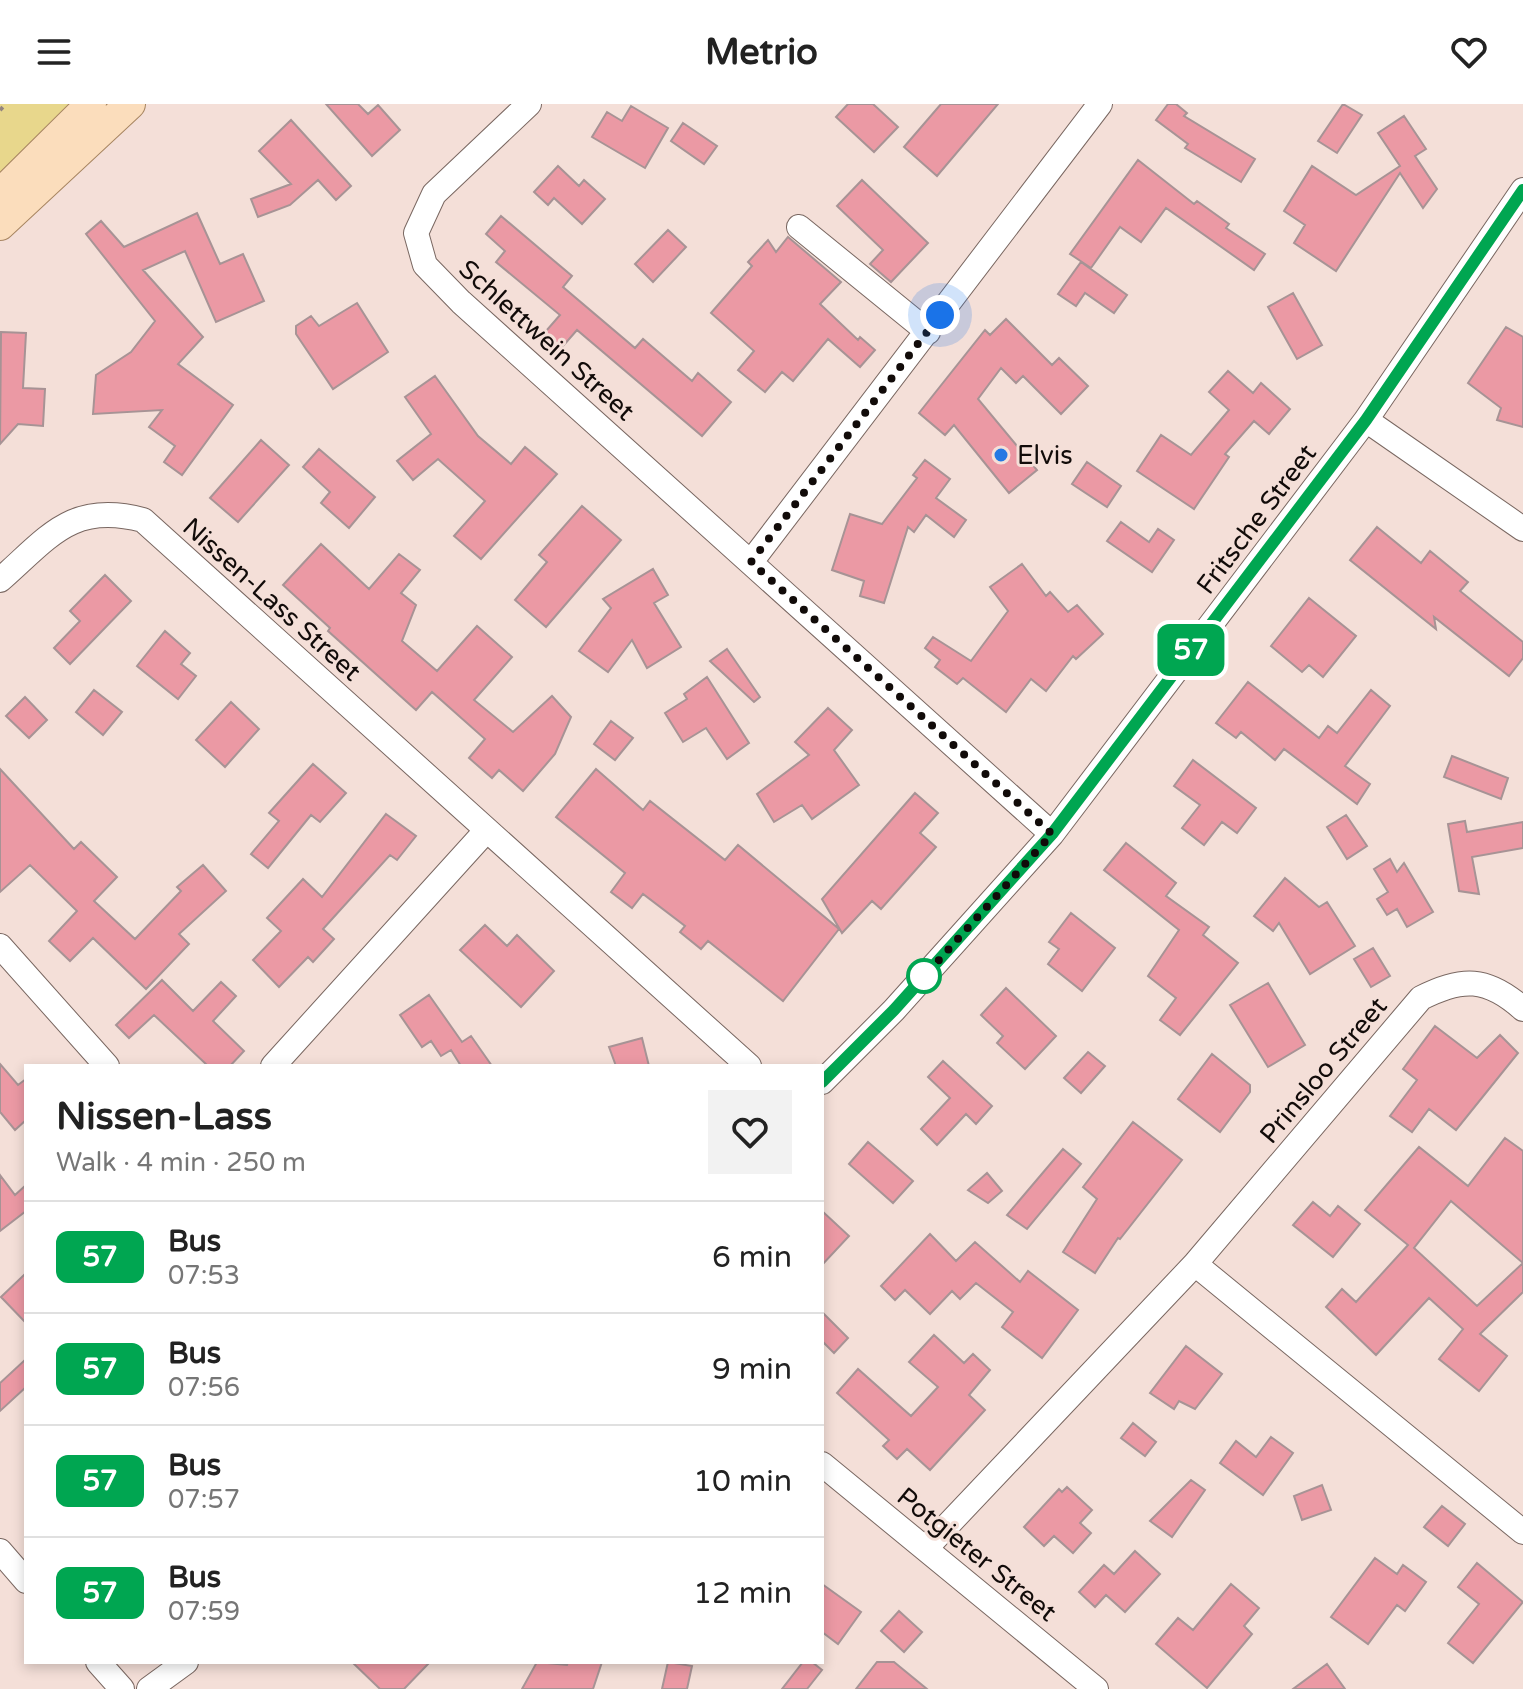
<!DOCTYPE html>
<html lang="en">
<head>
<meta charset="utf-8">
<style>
	body { margin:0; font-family:"Varela Round",sans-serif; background:#f2f2f2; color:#222; height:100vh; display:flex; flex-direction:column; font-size:30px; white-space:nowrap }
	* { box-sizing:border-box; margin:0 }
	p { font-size:26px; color:#767676 }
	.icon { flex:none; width:44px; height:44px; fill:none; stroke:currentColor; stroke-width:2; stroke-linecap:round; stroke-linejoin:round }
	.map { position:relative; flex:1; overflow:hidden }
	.side { position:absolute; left:24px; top:960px; width:800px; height:600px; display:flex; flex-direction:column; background:#fff; border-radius:0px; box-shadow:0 4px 12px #0003 }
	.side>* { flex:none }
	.badge { padding:0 16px; border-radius:12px; font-size:28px; line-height:52px }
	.you { position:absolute; width:40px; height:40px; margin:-20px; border:6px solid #fff; border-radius:50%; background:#1a73e8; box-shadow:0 0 0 12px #1a73e833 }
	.map>.badge { position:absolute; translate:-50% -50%; box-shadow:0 0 0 4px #fff }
	.round { display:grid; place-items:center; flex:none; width:84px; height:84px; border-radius:0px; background:#f2f2f2 }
	.headline { display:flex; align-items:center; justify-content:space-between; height:136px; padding:0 32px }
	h1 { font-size:38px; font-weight:700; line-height:60px }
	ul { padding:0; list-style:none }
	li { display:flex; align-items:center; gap:24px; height:112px; padding:0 32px; border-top:2px solid #e0e0e0 }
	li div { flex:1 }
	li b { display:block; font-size:30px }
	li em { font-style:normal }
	li .badge { min-width:88px; font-weight:700; text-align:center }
	header { display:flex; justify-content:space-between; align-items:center; height:104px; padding:0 32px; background:#fff; font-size:36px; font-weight:700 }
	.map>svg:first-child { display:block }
	.green { fill:#e8d78c }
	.building { fill:#eb99a4; stroke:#a79395; stroke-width:2; fill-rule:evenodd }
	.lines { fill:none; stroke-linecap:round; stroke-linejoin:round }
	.minor-casing { stroke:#796761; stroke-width:26 }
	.major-casing { stroke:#a78561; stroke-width:32 }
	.path { stroke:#93847f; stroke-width:4; stroke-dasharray:4 6; stroke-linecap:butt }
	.minor { stroke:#fff; stroke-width:24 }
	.major { stroke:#fbddbc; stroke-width:30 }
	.line-casing { stroke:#fff; stroke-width:18 }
	.line { stroke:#00a651; stroke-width:12 }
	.walk { stroke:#110b09; stroke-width:8; stroke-dasharray:0 14.4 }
	.poi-dot { fill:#2478e3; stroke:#f4dfd8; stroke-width:3 }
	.stop-dot { fill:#fff; stroke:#00a651; stroke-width:4 }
	.labels { text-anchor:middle; stroke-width:6; stroke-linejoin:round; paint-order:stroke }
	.street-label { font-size:26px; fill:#110b09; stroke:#f4dfd8 }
	.poi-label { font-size:26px; fill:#110b09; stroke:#f4dfd8; text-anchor:start }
</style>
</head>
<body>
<header><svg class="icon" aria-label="menu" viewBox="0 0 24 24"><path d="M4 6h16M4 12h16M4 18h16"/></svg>Metrio<svg class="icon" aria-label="heart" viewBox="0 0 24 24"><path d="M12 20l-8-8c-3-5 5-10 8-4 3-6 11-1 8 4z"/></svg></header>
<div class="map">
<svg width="1523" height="1585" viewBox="0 0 1523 1585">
	<rect width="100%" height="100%" fill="#f4dfd8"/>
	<path class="green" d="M0,0H87L0,90Z"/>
	<path class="building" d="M326,0H358L368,10L378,1L400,26L372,52Z
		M848,0H873L898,23L874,48L836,13Z
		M941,0H998L937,72L904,43Z
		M1168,0H1176L1187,9L1184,12L1255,55L1241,78L1185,44L1188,40L1156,16Z
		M1343,0L1362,11L1337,49L1318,37Z
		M631,2L668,24L645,64L592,33L607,8L622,17Z
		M1404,12L1426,45L1415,52L1437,85L1423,104L1400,69L1336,167L1294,139L1305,121L1284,107L1312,62L1356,91L1400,62L1378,29Z
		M291,16L351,82L336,96L318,76L290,101L258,113L251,95L291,80L259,47Z
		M683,19L717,42L704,60L671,37Z
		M1138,56L1194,100L1197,97L1229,120L1226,124L1265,150L1254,166L1166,104L1141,138L1120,123L1091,164L1070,150Z
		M558,62L579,82L584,76L605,95L582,120L554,94L548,101L534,88Z
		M862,76L928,139L891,178L870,160L883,146L837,102Z
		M197,109L220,160L243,150L264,197L216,218L185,147L143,166L203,233L178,260L233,301L182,371L164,358L175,342L149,323L162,306L93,310L96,271L131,248L155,217L86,130L101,117L124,143Z
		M501,112L572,172L563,183L635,244L643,235L692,277L698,269L731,298L702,332L577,226L557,249L539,235L560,211L496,158L505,147L486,130Z
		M668,126L686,143L653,178L635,160Z
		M788,133L841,178L820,200L858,236L860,233L875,246L860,263L828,235L793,277L782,268L765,288L738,266L754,247L711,209L752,162L748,158L768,136L776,148Z
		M1081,158L1127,191L1114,209L1085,189L1076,202L1058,190Z
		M1293,189L1322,241L1297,255L1268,203Z
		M357,199L388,248L333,285L296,230V222L311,212L319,222Z
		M1006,215L1052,261L1059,254L1088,282L1061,310L1023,272L1016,279L1001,264L978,295L1037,366L1009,389L954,321L945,331L919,309L985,226L990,231Z
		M1506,223L1523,233V323L1497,316L1501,304L1468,279Z
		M1,228L26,229L23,284L45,285L43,322L18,320L0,340Z
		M1228,267L1253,289L1261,279L1290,305L1269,330L1254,317L1225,350L1229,353L1194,405L1137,367L1161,331L1191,351L1229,306L1209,288Z
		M435,272L478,332L511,360L525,343L557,370L481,455L454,432L485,397L438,355L413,376L397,357L431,330L405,293Z
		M261,336L289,361L238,418L210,394Z
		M319,345L375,393L349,424L321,399L330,388L303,363Z
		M925,356L950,375L936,394L966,416L954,433L926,411L914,428L908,423L884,499L860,492L864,477L832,466L850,410L882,420L917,374L913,371Z
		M1087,358L1121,382L1107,403L1072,380Z
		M582,402L621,436L546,523L515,496L547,458L539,451Z
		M1121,418L1149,438L1158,425L1174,436L1152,468L1107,437Z
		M1377,423L1421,459L1430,447L1468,478L1460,487L1523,538V554L1509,572L1434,513L1436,525L1350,456Z
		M321,440L369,485L399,450L420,466L401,489L416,501L402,537L437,567L477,522L512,553L474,596L513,628L552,592L571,613L555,650L523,687L499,666L492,674L469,654L485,635L432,588L416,606L328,527L330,524L283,481Z
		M1022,460L1046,492L1050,488L1068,508L1077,501L1103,530L1076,555L1073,552L1046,587L1031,575L1006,608L963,574L957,580L935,563L940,556L925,544L933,533L971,557L1008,507L990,483Z
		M653,465L668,491L654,499L681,543L647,564L632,536L608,568L579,547L611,504L603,495Z
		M105,471L131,497L70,560L54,544L80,517L70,507Z
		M1309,494L1356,532L1323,573L1309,561L1302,568L1271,542Z
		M165,527L190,549L181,560L196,572L178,595L137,562Z
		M727,545L760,593L754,598L710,557Z
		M707,573L749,639L727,655L706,624L683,638L665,609L687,595L684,590Z
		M1248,578L1319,634L1328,622L1337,629L1371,586L1390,602L1345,662L1370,680L1357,700L1284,645L1275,656L1241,628L1236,634L1216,619Z
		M94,586L122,608L103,631L76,608Z
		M25,593L47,616L29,634L6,612Z
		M231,598L259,625L225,663L196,636Z
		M828,604L852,626L834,646L859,681L812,715L802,701L774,718L757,690L809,651L795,638Z
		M611,617L633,634L615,656L594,640Z
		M1452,652L1508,674L1501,695L1444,673Z
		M1193,656L1256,704L1237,729L1222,718L1204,741L1182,724L1200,701L1174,682Z
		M313,660L346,689L320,718L311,711L268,764L251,750L279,717L269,709Z
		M0,665L74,745L81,738L117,773L94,797L135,835L181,787L177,783L203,761L226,787L179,830L189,840L146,885L93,834L70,857L49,837L77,807L30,761L0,788Z
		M596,665L643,706L650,697L725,756L738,741L839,825L783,897L708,837L701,845L680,828L685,822L643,790L632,804L611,788L625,769L556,713Z
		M915,689L938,709L920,729L936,743L881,805L872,797L842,829L822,795Z
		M386,710L416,732L397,756L390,751L323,825L334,835L313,858L308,853L279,883L253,856L281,827L267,814L303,775L322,793Z
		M1346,711L1367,742L1347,755L1327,723Z
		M1465,717L1467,728L1523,718V744L1472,753L1479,790L1459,787L1448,720Z
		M1126,739L1176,779L1166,792L1209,823L1203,831L1238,859L1180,931L1160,916L1176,894L1148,872L1179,826L1104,766Z
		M1390,755L1397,768L1404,759L1433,808L1407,823L1397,805L1387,811L1377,795L1388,788L1374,765Z
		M1285,774L1319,803L1327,798L1355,842L1310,870L1279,819L1273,827L1254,812Z
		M1071,809L1115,844L1082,887L1048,860L1059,845L1049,838Z
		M485,821L507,842L517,831L554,867L521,903L460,846Z
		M1373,844L1390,872L1371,883L1354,855Z
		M162,876L193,907L221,878L236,892L213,917L244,947L230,962H208L154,911L129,934L116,921Z
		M1268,879L1305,941L1268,963L1230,901Z
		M1006,884L1056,932L1025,965L997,939L1003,932L981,911Z
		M429,891L462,938L471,932L492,962H461L451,946L441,952L431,937L422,943L400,911Z
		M1435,922L1477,954L1500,931L1518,949L1456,1026L1429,1005L1412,1028L1390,1012L1417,976L1403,965Z
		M642,934L649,962H616L609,943Z
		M1088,948L1105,962L1081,989L1064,974Z
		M1212,950L1250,981V988L1220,1028L1178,995Z
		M943,957L992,1002L976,1020L966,1010L937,1041L921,1025L950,994L928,973Z
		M0,960L18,981L26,975V1016L15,1026L0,1008Z
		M1133,1018L1182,1056L1120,1135L1118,1134L1095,1169L1063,1148L1097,1095L1083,1083Z
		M1505,1034L1523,1047V1188L1480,1230L1507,1252L1479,1287L1439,1255L1463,1225L1429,1194L1376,1251L1326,1203L1342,1185L1356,1198L1408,1141L1365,1106L1419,1043L1468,1082ZM1451,1097L1523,1159L1477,1202L1414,1144Z
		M868,1038L913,1077L893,1099L849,1060Z
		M1063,1045L1081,1060L1027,1125L1007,1111Z
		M987,1069L1002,1087L988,1099L968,1086Z
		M0,1071L15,1091L26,1081V1107L0,1127Z
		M1313,1098L1330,1112L1338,1102L1360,1120L1333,1153L1293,1121Z
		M822,1107L849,1132L822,1161Z
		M930,1130L956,1157L975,1138L1020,1178L1028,1167L1078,1206L1042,1254L1002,1223L1013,1208L976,1179L960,1195L952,1187L930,1210L905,1186L895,1196L881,1182Z
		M26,1169V1219L1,1193Z
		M822,1208L848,1234L834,1249L822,1237Z
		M934,1231L964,1259L973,1250L990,1266L969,1291L985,1306L930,1366L907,1345L897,1355L883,1342L889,1336L837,1289L858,1265L911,1312L938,1283L909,1258Z
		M1186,1242L1222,1270L1195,1305L1179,1297L1174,1305L1150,1289Z
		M26,1255V1283L0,1307V1279Z
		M1133,1319L1156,1338L1145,1352L1121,1334Z
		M1271,1333L1293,1349L1263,1391L1220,1359L1236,1337L1256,1353Z
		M1191,1376L1205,1386L1172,1433L1150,1417Z
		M1322,1381L1331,1406L1302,1416L1294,1392Z
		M1067,1383L1092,1406L1080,1419L1091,1429L1073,1449L1054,1432L1044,1442L1024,1423L1059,1385L1062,1388Z
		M1442,1402L1465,1420L1448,1442L1424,1423Z
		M1135,1447L1160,1470L1125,1508L1106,1491L1095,1503L1079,1488L1104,1461L1114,1470Z
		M1375,1454L1397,1470L1403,1461L1426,1478L1405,1507L1397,1501L1368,1540L1331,1513Z
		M1477,1459L1523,1498L1473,1559L1448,1539L1479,1500L1458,1483Z
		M822,1480L861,1508L838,1540L822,1528Z
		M1231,1480L1259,1504L1244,1522L1252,1530L1207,1584L1156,1540L1178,1514L1193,1526Z
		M899,1507L922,1528L904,1548L881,1527Z
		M352,1558H430L404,1585H380Z
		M537,1558L567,1561L568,1558H602L593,1585H522Z
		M668,1558L692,1562L687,1585H662Z
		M803,1558H812L822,1566L807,1585H782Z
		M877,1558H894L927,1585H856Z
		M1327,1560L1345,1585H1293Z"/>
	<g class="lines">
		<defs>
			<path id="minor" d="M529,0L434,90L416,129L425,161L461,198L1052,730
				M799,123L928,228
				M1366,316L1523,425
				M751,458L1100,0
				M0,476C49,433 72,397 143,416L749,962
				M0,842L107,962
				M273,962L485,728
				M822,978L894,906L1052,730L1366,316L1523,86
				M1195,1160L1523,1428
				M822,1360L1096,1585
				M926,1444L1195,1160L1421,894C1462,873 1487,873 1523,905
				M0,1447L26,1477
				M98,1558L122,1585
				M149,1585L186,1558"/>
			<path id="major" d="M0,90L91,0
				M0,121L130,0"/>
		</defs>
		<use href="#minor" class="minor-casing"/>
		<use href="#major" class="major-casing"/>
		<path class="path" d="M0,6L6,0"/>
		<use href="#minor" class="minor"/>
		<use href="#major" class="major"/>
	</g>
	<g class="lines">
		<defs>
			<path id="line" d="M822,978L894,906L1052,730L1366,316L1523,86"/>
		</defs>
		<use href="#line" class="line-casing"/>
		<use href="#line" class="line"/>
		<path class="walk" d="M924,872L922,875L1052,730L751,458L940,211"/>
	</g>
	<circle class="poi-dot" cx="1001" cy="351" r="8"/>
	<circle class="stop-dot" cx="924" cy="872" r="16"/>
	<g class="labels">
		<g class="street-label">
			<text transform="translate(547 236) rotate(42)" y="9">Schlettwein Street</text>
			<text transform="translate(1256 415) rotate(-53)" y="9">Fritsche Street</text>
			<text transform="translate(272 495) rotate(42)" y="9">Nissen-Lass Street</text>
			<text transform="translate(1323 966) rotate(-50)" y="9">Prinsloo Street</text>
			<text transform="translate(977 1450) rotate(39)" y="9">Potgieter Street</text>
		</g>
		<g class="poi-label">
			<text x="1017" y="360">Elvis</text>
		</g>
	</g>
</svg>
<div class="you" style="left:940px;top:211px"></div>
<b class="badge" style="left:1191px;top:546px;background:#00a651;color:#fff">57</b>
<section class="side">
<div class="headline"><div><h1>Nissen-Lass</h1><p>Walk · 4 min · 250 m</p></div><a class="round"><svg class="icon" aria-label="heart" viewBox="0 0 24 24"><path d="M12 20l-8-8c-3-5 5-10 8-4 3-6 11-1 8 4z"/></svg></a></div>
<ul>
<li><span class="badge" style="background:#00a651;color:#fff">57</span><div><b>Bus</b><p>07:53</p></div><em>6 min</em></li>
<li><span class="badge" style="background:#00a651;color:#fff">57</span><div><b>Bus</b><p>07:56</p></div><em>9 min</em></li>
<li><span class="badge" style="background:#00a651;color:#fff">57</span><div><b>Bus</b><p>07:57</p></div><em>10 min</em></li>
<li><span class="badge" style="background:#00a651;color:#fff">57</span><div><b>Bus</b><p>07:59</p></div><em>12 min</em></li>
</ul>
</section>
</div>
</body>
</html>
